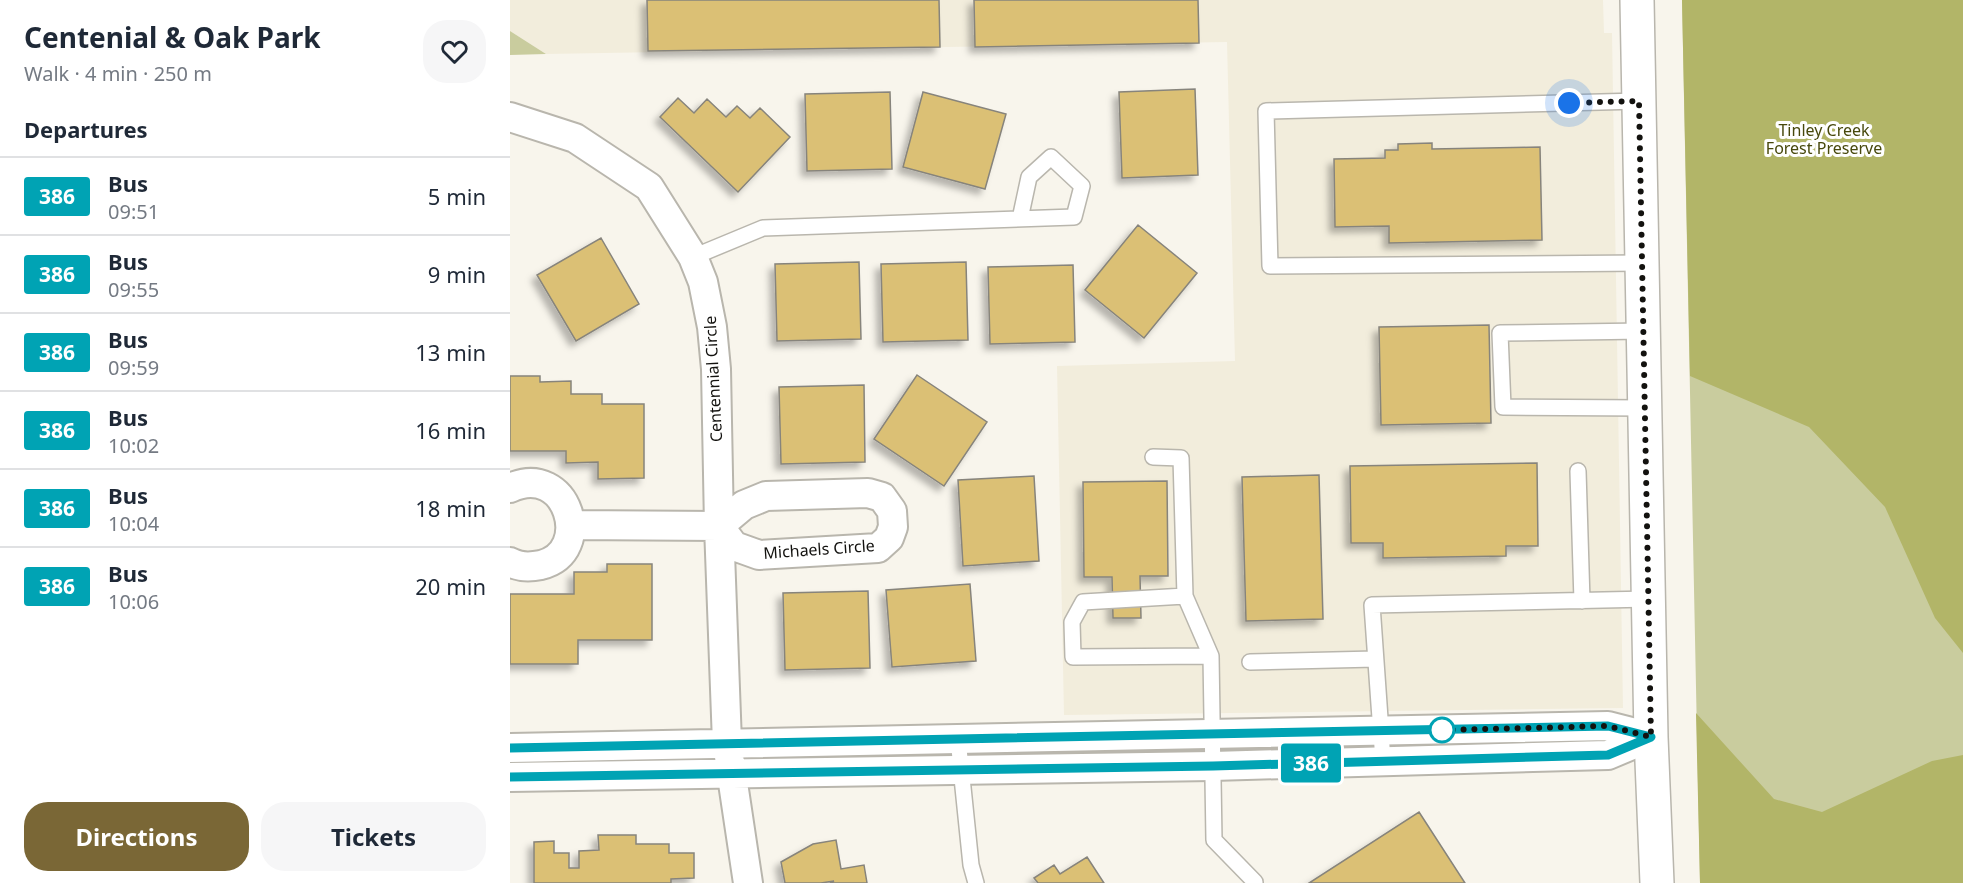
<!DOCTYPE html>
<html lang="en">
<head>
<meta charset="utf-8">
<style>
	body { margin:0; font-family:"Noto Sans",sans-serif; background:#f6f6f7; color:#1f2937; height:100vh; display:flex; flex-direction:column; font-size:22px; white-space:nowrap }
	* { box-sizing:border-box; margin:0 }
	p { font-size:20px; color:#747a83 }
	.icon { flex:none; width:33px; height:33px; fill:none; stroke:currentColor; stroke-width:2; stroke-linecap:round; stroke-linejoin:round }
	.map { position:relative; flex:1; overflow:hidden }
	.sheet { display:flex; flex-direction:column; background:#fff; width:510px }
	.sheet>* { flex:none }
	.badge { padding:0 12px; border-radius:4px; font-size:21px; line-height:39px }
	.you { position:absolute; width:30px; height:30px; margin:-15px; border:4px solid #fff; border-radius:50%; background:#1a73e8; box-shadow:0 0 0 9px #1a73e833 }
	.map>.badge { position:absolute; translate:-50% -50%; box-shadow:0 0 0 3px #fff }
	h2 { padding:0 24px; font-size:22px; line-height:54px }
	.round { display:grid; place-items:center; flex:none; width:63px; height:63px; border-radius:24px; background:#f6f6f7 }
	.headline { display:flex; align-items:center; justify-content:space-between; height:102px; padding:0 24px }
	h1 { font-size:28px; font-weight:700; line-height:45px }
	.cta { display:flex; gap:12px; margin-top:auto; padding:12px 24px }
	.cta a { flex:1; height:69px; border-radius:24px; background:#7a6736; color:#fff; font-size:24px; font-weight:700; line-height:69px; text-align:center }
	.cta a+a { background:#f6f6f7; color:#1f2937 }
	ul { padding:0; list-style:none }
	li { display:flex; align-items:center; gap:18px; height:78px; padding:0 24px; border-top:2px solid #e0e1e3 }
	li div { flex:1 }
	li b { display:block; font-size:22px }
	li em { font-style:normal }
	li .badge { min-width:66px; font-weight:700; text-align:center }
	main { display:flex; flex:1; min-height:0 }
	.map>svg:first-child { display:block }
	.built { fill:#f2eddc }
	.green { fill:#c9cc9e }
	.forest { fill:#b2b568 }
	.building { fill:#dbc074; stroke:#87847c; stroke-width:1.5; filter:url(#shadow) }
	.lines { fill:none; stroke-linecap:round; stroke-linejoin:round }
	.service-casing { stroke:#b9b6ad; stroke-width:18 }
	.minor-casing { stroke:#b9b6ad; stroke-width:32 }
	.tertiary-casing { stroke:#b9b6ad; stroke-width:36 }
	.service { stroke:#fff; stroke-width:15 }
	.minor { stroke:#fff; stroke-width:28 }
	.tertiary { stroke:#fff; stroke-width:33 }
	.line-casing { stroke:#fff; stroke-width:14 }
	.line { stroke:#00a3b4; stroke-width:9 }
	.walk { stroke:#13120f; stroke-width:6; stroke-dasharray:0 10.8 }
	.stop-dot { fill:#fff; stroke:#00a3b4; stroke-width:3 }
	.labels { text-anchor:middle; stroke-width:6; stroke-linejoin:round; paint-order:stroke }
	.park-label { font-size:16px; fill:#47480c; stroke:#fff }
	.street-label { font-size:16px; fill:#13120f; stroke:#fff }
</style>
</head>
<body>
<main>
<section class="sheet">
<div class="headline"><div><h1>Centenial &amp; Oak Park</h1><p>Walk · 4 min · 250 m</p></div><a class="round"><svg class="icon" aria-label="heart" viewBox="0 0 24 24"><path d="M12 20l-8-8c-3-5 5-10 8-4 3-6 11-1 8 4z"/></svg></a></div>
<h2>Departures</h2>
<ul>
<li><span class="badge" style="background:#00a3b4;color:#fff">386</span><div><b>Bus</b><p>09:51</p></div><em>5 min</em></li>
<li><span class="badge" style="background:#00a3b4;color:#fff">386</span><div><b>Bus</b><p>09:55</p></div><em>9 min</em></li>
<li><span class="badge" style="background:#00a3b4;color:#fff">386</span><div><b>Bus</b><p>09:59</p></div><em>13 min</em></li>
<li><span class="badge" style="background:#00a3b4;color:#fff">386</span><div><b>Bus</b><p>10:02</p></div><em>16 min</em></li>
<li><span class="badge" style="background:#00a3b4;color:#fff">386</span><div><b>Bus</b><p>10:04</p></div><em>18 min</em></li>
<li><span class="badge" style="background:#00a3b4;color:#fff">386</span><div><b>Bus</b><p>10:06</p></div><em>20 min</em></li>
</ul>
<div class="cta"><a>Directions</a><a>Tickets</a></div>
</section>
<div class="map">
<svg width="1453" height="883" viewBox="0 0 1453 883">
	<defs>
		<filter id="shadow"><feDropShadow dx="-5.5" dy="5.5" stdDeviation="3" flood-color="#0004"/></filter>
	</defs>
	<rect width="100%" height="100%" fill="#f8f5ec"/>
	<path class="built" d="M0,0H1093L1094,33H1102L1113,708L554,715L547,366L725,361L717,42L36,54L0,31Z"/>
	<path class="green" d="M1172,0H1453V883H1190Z
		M0,31L36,54L0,55Z"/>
	<path class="forest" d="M1172,0H1453V653L1425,618L1375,507L1299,427L1180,376Z
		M1186,713L1264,799L1312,812L1422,761L1453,755V883H1190Z"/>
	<path class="building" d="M137,0H429L430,47L138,51Z
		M464,0H688L689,43L465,47Z
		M685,89L688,175L612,178L609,92Z
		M380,92L382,169L297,171L295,94Z
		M413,92L496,114L475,189L393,167Z
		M168,98L184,113L197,99L216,117L227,106L240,118L250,108L280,137L228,192L150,117Z
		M922,143V149L1030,147L1032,240L879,243V226L825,227L824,159L875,158V150H888V144Z
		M628,225L687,273L634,338L575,290Z
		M91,238L129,304L66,341L27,275Z
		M349,262L351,339L267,341L265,264Z
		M456,262L458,340L373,342L371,264Z
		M563,265L565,342L480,344L478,267Z
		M979,325L981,423L871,425L869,327Z
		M407,375L477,422L434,486L364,439Z
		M0,376H30V382L61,381V394H92V404H134V478L88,479V462L56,463V451H0Z
		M354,385L355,462L271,464L269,387Z
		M1027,463L1028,546H996V556L873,558V543H841L840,466Z
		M809,475L813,619L736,621L732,477Z
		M524,476L529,561L453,566L448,480Z
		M657,481L658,576H630L631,618H603L602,577H574L573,482Z
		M97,564H142V640H68V664H0V594H64V572H97Z
		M460,584L466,661L382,667L376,590Z
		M358,591L360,668L275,670L273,593Z
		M909,812L955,883H799Z
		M88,835H126V844H159V853H184V878L161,879V883H24V842L44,841V853H59V868H69V851L89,850Z
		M326,840L331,869L354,865L357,883H320L324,881L311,883H275L271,862L303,844Z
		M577,857L594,883H528L524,878L544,865L550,874Z"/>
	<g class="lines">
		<defs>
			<path id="service" d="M1129,101L756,111L760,266L1132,263
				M183,257L253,228L564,217L572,186L541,157L519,177L510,219
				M1134,331L990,333L993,407L1135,408
				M643,457L671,458L675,596L701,656L704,840L745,882
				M1068,471L1072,601
				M675,596L573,602L562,622L563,657L701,656
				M740,662L865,659
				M448,739L461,865L466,883
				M873,761L862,605L1139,599"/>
			<path id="minor" d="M0,117L65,138L139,187L183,257L193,282L202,327L206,369L209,526L217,743L238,883
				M0,488C58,461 85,552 31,565C21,567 10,568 0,562
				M358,493L372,497L382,511L383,527L379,538L368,548L249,555L224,546L209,526L234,505L256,496Z
				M61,525L209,526
				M0,748L1098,726L1141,737
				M0,777L703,766L1098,755L1141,737"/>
			<path id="tertiary" d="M1127,0L1141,737L1147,883"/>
		</defs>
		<use href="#service" class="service-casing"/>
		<use href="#minor" class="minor-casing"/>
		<use href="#tertiary" class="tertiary-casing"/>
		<use href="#service" class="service"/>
		<use href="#minor" class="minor"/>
		<use href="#tertiary" class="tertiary"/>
	</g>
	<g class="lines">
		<defs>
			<path id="line" d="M0,748L1098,726L1141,737L1098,755L703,766L0,777"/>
		</defs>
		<use href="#line" class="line-casing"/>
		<use href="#line" class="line"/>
		<path class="walk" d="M932,730L1098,726L1141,737L1129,101L1059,103"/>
	</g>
	<circle class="stop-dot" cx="932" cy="730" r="12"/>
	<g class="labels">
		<g class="park-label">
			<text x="1314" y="136">Tinley Creek<tspan x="1314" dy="18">Forest Preserve</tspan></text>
		</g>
		<g class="street-label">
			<text transform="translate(203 379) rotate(-93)" y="6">Centennial Circle</text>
			<text transform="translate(309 549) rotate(-4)" y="6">Michaels Circle</text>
		</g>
	</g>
</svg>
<div class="you" style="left:1059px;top:103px"></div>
<b class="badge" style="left:801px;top:763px;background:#00a3b4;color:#fff">386</b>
</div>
</main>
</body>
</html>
